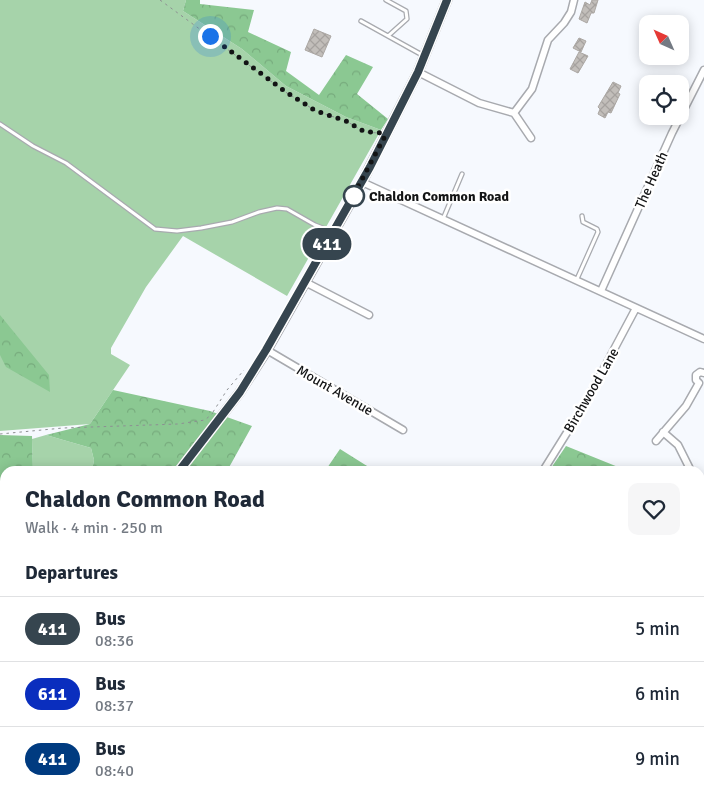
<!DOCTYPE html>
<html lang="en">
<head>
<meta charset="utf-8">
<style>
	body { margin:0; font-family:Signika,sans-serif; background:#f6f6f7; color:#1f2937; height:100vh; display:flex; flex-direction:column; font-size:19px; white-space:nowrap }
	* { box-sizing:border-box; margin:0 }
	p { font-size:16px; color:#747a83 }
	.icon { flex:none; width:28px; height:28px; fill:none; stroke:currentColor; stroke-width:2; stroke-linecap:round; stroke-linejoin:round }
	.map { position:relative; flex:1; overflow:hidden }
	.sheet { position:absolute; left:0px; top:466px; width:705px; height:336px; display:flex; flex-direction:column; background:#fff; border-radius:15px 15px 0 0; box-shadow:0 2px 12px #0003 }
	.sheet>* { flex:none }
	.badge { padding:0 10px; border-radius:16px; font-size:18px; line-height:32px }
	.needle { width:32px; rotate:315deg }
	.tools { position:absolute; left:639px; top:15px; display:grid; gap:10px }
	.tools a { display:grid; place-items:center; width:50px; height:50px; border-radius:10px; background:#fff; box-shadow:0 2px 12px #0003; font-size:25px }
	.you { position:absolute; width:25px; height:25px; margin:-12px; border:4px solid #fff; border-radius:50%; background:#1a73e8; box-shadow:0 0 0 8px #1a73e833 }
	.map>.badge { position:absolute; translate:-50% -50%; box-shadow:0 0 0 2px #fff }
	h2 { padding:0 25px; font-size:19px; line-height:45px }
	.round { display:grid; place-items:center; flex:none; width:52px; height:52px; border-radius:10px; background:#f6f6f7 }
	.summary { display:flex; align-items:center; justify-content:space-between; height:85px; padding:0 25px }
	h1 { font-size:24px; font-weight:700; line-height:38px }
	ul { padding:0; list-style:none }
	li { display:flex; align-items:center; gap:15px; height:65px; padding:0 25px; border-top:1px solid #e0e1e3 }
	li div { flex:1 }
	li b { display:block; font-size:19px }
	li em { font-style:normal }
	li .badge { min-width:55px; font-weight:700; text-align:center }
	.map>svg:first-child { display:block }
	.green { fill:#a6d3aa }
	.forest { fill:url(#forest-crowns) }
	.building { fill:url(#building-cross-hatch); stroke:#aba7a3 }
	.lines { fill:none; stroke-linecap:round; stroke-linejoin:round }
	.lane-casing { stroke:#a8aaaf; stroke-width:5.5 }
	.street-casing { stroke:#a8aaaf; stroke-width:9 }
	.secondary-casing { stroke:#a8aaaf; stroke-width:11 }
	.path { stroke:#8d8f92; stroke-width:1; stroke-dasharray:2.5 4; stroke-linecap:butt }
	.lane { stroke:#fff; stroke-width:3 }
	.street { stroke:#fff; stroke-width:6 }
	.secondary { stroke:#fff; stroke-width:9 }
	.line-casing { stroke:#fff; stroke-width:11 }
	.line { stroke:#36454f; stroke-width:8 }
	.walk { stroke:#131415; stroke-width:5; stroke-dasharray:0 9 }
	.stop-dot { fill:#fff; stroke:#36454f; stroke-width:2.5 }
	.labels { text-anchor:middle; stroke-width:5; stroke-linejoin:round; paint-order:stroke }
	.street-label { font-size:14px; fill:#131415; stroke:#fff }
	.stop-label { font-size:14px; font-weight:bold; fill:#131415; stroke:#fff; text-anchor:start }
</style>
</head>
<body>
<div class="map">
<svg width="704" height="802" viewBox="0 0 704 802">
	<defs>
		<pattern id="forest-crowns" width="20" height="18" patternUnits="userSpaceOnUse" patternTransform="scale(1.25)"><rect width="20" height="18" fill="#8bc892"/><path d="M2 6a3 3 0 1 1 6 0M12 15a3 3 0 1 1 6 0" fill="none" stroke="#77ab7d"/></pattern>
		<pattern id="building-cross-hatch" width="8" height="8" patternUnits="userSpaceOnUse" patternTransform="scale(1.25)"><rect width="8" height="8" fill="#c2beba"/><path d="M0 0l8 8M0 8l8-8" fill="none" stroke="#a6a29f"/></pattern>
	</defs>
	<rect width="100%" height="100%" fill="#f6f9fe"/>
	<path class="green" d="M0,0H186L183,11L242,49L286,86L346,117L381,130L287,296L183,236L146,287L111,348V354L130,365L90,424L0,431Z
		M46,435L91,448L94,460L92,471H33L32,439Z"/>
	<path class="forest" d="M186,0H200V4L254,10L248,32L291,52L286,71L319,95L346,55L373,67L357,94L388,119L381,130L346,117L286,86L242,49L183,11Z
		M0,315L49,375L50,392L6,367L0,355Z
		M113,390L210,411L252,426L227,471H92L94,460L91,448L46,435L90,424Z
		M0,435L32,436L33,471H5V641L0,642Z
		M566,446L628,471H549Z
		M340,449L375,471H325Z
		M700,500L704,502V598L700,602Z
		M700,632L704,635V680L700,681Z
		M184,798H241L238,802H184Z
		M385,798H483L481,802H382Z"/>
	<path class="building" d="M592,0H598L594,13H591L587,23L579,19L585,2L590,5Z
		M314,29L331,36L322,57L305,50Z
		M579,38L586,41L581,52L573,48Z
		M579,52L588,56L578,73L570,69Z
		M613,82L621,86L618,93L620,94L611,113L608,112L605,118L598,114L600,109L598,107Z"/>
	<g class="lines">
		<defs>
			<path id="lane" d="M386,0L406,11L407,19L388,36
				M361,21L424,56
				M0,124L33,146L66,163L155,229L177,231L201,228L232,222L259,212L277,208L287,209L315,225L333,232
				M443,219L462,174
				M577,279L598,232L597,229L583,222L582,216
				M700,482L704,484"/>
			<path id="street" d="M418,72L479,103L514,113L532,89L548,40L564,23L571,12L574,0
				M514,113L531,138
				M362,182L704,339
				M305,282L369,315
				M601,291L672,133L704,70
				M267,350L403,430
				M699,383L696,380V375L700,372L704,373
				M663,432L678,445L691,471
				M656,441L686,406L699,383
				M543,471L586,402L636,308
				M0,735H5
				M472,802L474,798"/>
			<path id="secondary" d="M179,471L240,392L267,350L362,182L418,72L447,0
				M0,761L5,752"/>
		</defs>
		<use href="#lane" class="lane-casing"/>
		<use href="#street" class="street-casing"/>
		<use href="#secondary" class="secondary-casing"/>
		<path class="path" d="M160,0L287,93L316,111L346,121L365,132L378,133
			M213,412L227,390L244,370
			M0,434L63,428L178,424L205,420L213,413
			M184,798L188,799L185,802"/>
		<use href="#lane" class="lane"/>
		<use href="#street" class="street"/>
		<use href="#secondary" class="secondary"/>
	</g>
	<g class="lines">
		<defs>
			<path id="line" d="M179,471L240,392L266,350L370,167L418,72L447,0"/>
		</defs>
		<use href="#line" class="line-casing"/>
		<use href="#line" class="line"/>
		<path class="walk" d="M210,36L286,92L316,111L346,121L365,132H378L385,136L352,198L354,196"/>
	</g>
	<circle class="stop-dot" cx="354" cy="196" r="10"/>
	<g class="labels">
		<g class="street-label">
			<text transform="translate(651 180) rotate(-66)" y="5">The Heath</text>
			<text transform="translate(335 390) rotate(30)" y="5">Mount Avenue</text>
			<text transform="translate(591 390) rotate(-60)" y="5">Birchwood Lane</text>
		</g>
		<g class="stop-label">
			<text x="369" y="201">Chaldon Common Road</text>
		</g>
	</g>
</svg>
<div class="tools">
<a><svg class="needle" viewBox="-14 -14 28 28"><path d="M0-13l5 13h-10z" fill="#e53935"/><path d="M0 13l5-13h-10z" fill="#747a83"/></svg></a>
<a><svg class="icon" aria-label="locate" viewBox="0 0 24 24"><circle cx="12" cy="12" r="6"/><path d="M12 2v4M12 18v4M2 12h4M18 12h4"/></svg></a>
</div>
<div class="you" style="left:210px;top:36px"></div>
<b class="badge" style="left:327px;top:244px;background:#36454f;color:#fff">411</b>
<section class="sheet">
<div class="summary"><div><h1>Chaldon Common Road</h1><p>Walk · 4 min · 250 m</p></div><a class="round"><svg class="icon" aria-label="heart" viewBox="0 0 24 24"><path d="M12 20l-8-8c-3-5 5-10 8-4 3-6 11-1 8 4z"/></svg></a></div>
<h2>Departures</h2>
<ul>
<li><span class="badge" style="background:#36454f;color:#fff">411</span><div><b>Bus</b><p>08:36</p></div><em>5 min</em></li>
<li><span class="badge" style="background:#0a2ebe;color:#fff">611</span><div><b>Bus</b><p>08:37</p></div><em>6 min</em></li>
<li><span class="badge" style="background:#003b80;color:#fff">411</span><div><b>Bus</b><p>08:40</p></div><em>9 min</em></li>
</ul>
</section>
</div>
</body>
</html>
